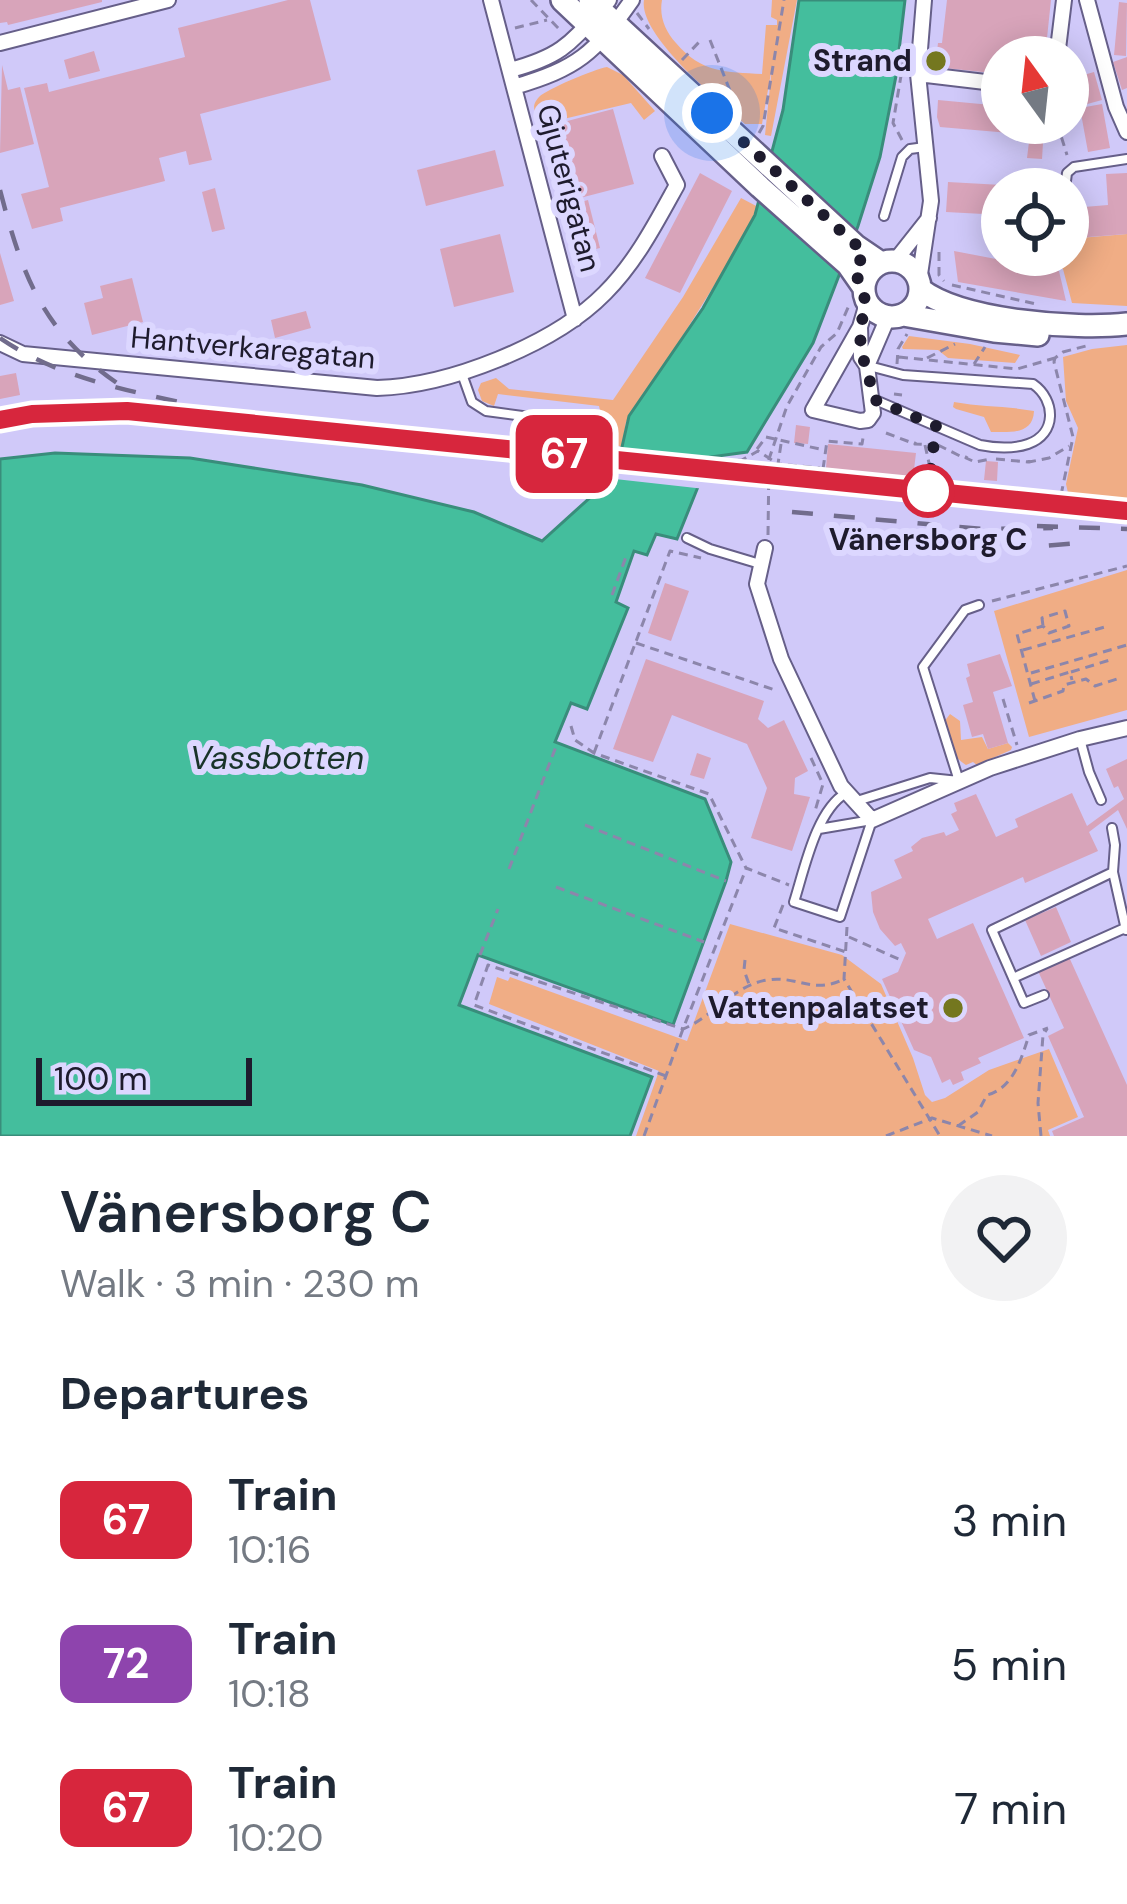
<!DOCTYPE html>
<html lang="en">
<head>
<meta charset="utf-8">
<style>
	body { margin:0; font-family:"DM Sans",sans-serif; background:#f2f2f3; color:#1f2937; height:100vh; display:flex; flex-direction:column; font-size:45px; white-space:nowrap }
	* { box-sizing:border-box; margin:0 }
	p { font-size:39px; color:#747a83 }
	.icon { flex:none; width:66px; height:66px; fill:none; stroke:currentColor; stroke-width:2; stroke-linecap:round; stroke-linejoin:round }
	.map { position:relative; height:1136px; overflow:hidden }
	.sheet { display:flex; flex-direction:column; background:#fff; flex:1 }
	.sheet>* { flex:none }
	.badge { padding:0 24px; border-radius:18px; font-size:42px; line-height:78px }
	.needle { width:78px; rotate:345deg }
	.tools { position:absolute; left:981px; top:36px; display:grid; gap:24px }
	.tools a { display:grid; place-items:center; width:108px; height:108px; border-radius:50%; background:#fff; box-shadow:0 6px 30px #0003; font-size:60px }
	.scale { position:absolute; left:36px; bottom:30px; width:216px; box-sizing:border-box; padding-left:12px; border:6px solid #1e1b2d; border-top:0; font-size:33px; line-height:42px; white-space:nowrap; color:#1e1b2d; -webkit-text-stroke:9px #dcd7ff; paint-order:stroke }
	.you { position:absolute; width:60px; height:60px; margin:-30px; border:9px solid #fff; border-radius:50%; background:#1a73e8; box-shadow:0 0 0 18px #1a73e833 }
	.map>.badge { position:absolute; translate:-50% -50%; box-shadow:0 0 0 6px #fff }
	h2 { padding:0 60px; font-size:45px; line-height:108px }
	.round { display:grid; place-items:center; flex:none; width:126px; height:126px; border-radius:63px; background:#f2f2f3 }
	.overview { display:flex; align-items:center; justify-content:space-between; height:204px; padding:0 60px }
	h1 { font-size:57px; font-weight:600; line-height:90px }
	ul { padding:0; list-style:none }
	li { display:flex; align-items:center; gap:36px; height:144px; padding:0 60px }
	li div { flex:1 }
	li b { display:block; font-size:45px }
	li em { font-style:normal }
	li .badge { min-width:132px; font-weight:700; text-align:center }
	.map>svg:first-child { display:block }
	.green { fill:#f0ad85 }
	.water { fill:#44be9d; stroke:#398d7b; stroke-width:3 }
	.pier { fill:#d0c9f9 }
	.building { fill:#d8a4ba }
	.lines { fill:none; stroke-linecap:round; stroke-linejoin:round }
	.service-casing { stroke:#665f89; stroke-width:12 }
	.minor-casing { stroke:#665f89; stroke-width:18 }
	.secondary-casing { stroke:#665f89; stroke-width:26 }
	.path { stroke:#8c86ab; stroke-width:3; stroke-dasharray:9 6; stroke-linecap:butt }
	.service { stroke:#fff; stroke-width:8 }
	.minor { stroke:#fff; stroke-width:14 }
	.secondary { stroke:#fff; stroke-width:21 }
	.rail { stroke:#716c8c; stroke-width:4.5; stroke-dasharray:21 21; stroke-linecap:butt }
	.line-casing { stroke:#fff; stroke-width:27 }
	.line { stroke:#d7263d; stroke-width:18 }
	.walk { stroke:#1e1b2d; stroke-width:12; stroke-dasharray:0 21.6 }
	.poi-dot { fill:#74771f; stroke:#dcd7ff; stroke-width:4.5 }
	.stop-dot { fill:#fff; stroke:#d7263d; stroke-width:6 }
	.labels { text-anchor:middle; stroke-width:12; stroke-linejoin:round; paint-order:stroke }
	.poi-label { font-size:30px; font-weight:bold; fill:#1e1b2d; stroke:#dcd7ff; text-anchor:end }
	.street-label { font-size:30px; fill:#1e1b2d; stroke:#dcd7ff }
	.stop-label { font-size:30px; font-weight:bold; fill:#1e1b2d; stroke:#dcd7ff }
	.water-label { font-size:33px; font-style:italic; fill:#19332a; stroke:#dcd7ff }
</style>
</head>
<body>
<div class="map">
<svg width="1127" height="1136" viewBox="0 0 1127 1136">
	<rect width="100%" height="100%" fill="#d0c9f9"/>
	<path class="green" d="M644,0H662C659,16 665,31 676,43C701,73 726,72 762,74L766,25H777V20L771,17L772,0H797L771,136L765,135L772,67L762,124H745C719,101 638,35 644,0Z
		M607,67L623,75L655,111L644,120L631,103L555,121L552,112L536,117C534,108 532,105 539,97C547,89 595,69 607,67Z
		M741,198L762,209L637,409L626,422L622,447L612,444L606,436L599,406L498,394L494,406L482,401L478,390L481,383L496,378L509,389L613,400L683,297Z
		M1127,234V306L1072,303L1063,269L1044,259V255H1068V239Z
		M909,336L970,344L1020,355L1015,363L948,358L938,350L903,349L902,347Z
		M1127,345V499L1068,493L1066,484L1078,428L1066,401L1063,357L1092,349Z
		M954,402C982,407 1007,406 1034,411C1033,435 1010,432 991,432L984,417L956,409L953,407Z
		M1127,570V710L1029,737L994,611Z
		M950,714L960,721L961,740L982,737L988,749L1008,743L1012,747L1011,750L977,765L973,762L966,765C950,755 948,740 944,722Z
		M730,924L842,955L881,984L913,1058L925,1095L932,1102L945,1098L989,1070L1049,1049L1078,1117L1048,1130L1050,1136H636L659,1071L489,1004L497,977L508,981L510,977L687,1041Z"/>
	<path class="water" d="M799,0H905L896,76L880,157L858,226L813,343L747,452L710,457L677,539L656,534L647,555L634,551L616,602L628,608L587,709L571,703L555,742L705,799L731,862L726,881L673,1025L478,955L459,1005L652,1077L630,1136H0V459L55,453L190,458L362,485L474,512L542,541L594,494L622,447L629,416L703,308L755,215L783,110Z"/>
	<path class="pier" d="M615,447L728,460L714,463L705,489L597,477Z"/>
	<path class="building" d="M0,0H102V2L8,25L7,22L0,23Z
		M288,0H310L331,80L200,114L212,160L189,165L186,151L159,158L165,181L60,208L63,221L32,229L21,194L49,187L24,88L47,83L49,92L185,57L178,28Z
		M947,0H1051L1045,57H1002V74L935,67L938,43H942Z
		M1119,2L1127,3L1126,56L1114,55Z
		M94,51L100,71L69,79L64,60Z
		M1127,57V88L1122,90L1113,62Z
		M2,65L8,90L20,87L34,144L0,153Z
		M1094,72L1102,100L1080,106L1073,78Z
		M938,100L1002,106V123H1036L1033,135L940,127L937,117Z
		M1102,104L1110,148L1088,152L1080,108Z
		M613,109L634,184L576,199L556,124Z
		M1029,142L1043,143L1042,159L1027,158Z
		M495,150L504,186L426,206L417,170Z
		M700,173L732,191L680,293L645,278Z
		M1127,173V234L1075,238L1072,208L1108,205L1106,174Z
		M948,182L1002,185V215L946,212Z
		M215,188L225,229L212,232L202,192Z
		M588,200L600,248L574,254L562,207Z
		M500,234L514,292L454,307L440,249Z
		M954,251L1059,271L1066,301L958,282Z
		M0,253L14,301L0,305Z
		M132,278L143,322L92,335L84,303L103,298L100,286Z
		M306,311L311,328L275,338L271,320Z
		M16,373L20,395L0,399V376Z
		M796,425L810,427L808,444L794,443Z
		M828,444L916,453L913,478L826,468Z
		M986,461L998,462L997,481L984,480Z
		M665,583L689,591L671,641L648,633Z
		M1000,654L1012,686L993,692L1008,743L988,749L983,734L972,737L963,705L973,702L966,678L970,676L967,664Z
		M646,659L764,701L758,719L768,728L784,720L808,771L795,778L794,794L810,797L792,851L751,838L767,788L747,744L672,715L653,762L613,749Z
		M697,753L711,758L704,779L690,775Z
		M1127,759V829L1118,810L1089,832L1098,851L1025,883L1023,877L928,919L937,939L973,923L1024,1038L978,1058L981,1063L961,1072L964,1080L953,1085L950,1079L942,1083L931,1057L914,1050L882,979L898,972L906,953L901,943L895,946L880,929L873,912L871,892L902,878L894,860L913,851L911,847L922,838L944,832L946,836L959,830L951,814L957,811L954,803L976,794L996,837L1018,827L1015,819L1072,793L1087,826L1124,799L1118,786L1114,788L1106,769Z
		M1056,907L1071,942L1041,956L1025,920Z
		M1069,957L1127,1085V1136H1054L1052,1131L1084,1117L1048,1036L1064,1028L1038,971Z"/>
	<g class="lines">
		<defs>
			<path id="service" d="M1065,189L1067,173L1074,167L1127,159
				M884,216L902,157L910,149L925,147
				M869,366L903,375L1033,384C1056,400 1057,434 1028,444C1013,449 995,448 980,445L873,399
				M462,374L472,402L486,411L590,425
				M687,538L710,549L760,564
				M1080,739L1089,772L1101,800
				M857,801L930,778L959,781L923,667L965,610L979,605
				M1112,828L1115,845L1113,872L1126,930
				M819,829L872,820L840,917L794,902C804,871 816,810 846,793
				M1013,978L1125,928
				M1044,995L1024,1003L992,930L1113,872"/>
			<path id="minor" d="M491,0L575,319
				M1087,0L1116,107L1127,132
				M0,43L168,0
				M1057,57L1064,0
				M510,70C566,55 572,41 609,0
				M918,74L1002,84
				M514,87C578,68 594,54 632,0
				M895,261L929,218
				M919,281L931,201L918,74L924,0
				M860,327L813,410L860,421L868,420L873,413L867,366L861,357L860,327L865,310V294
				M0,343L23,354L377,388C448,386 554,345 605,293C636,262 656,223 677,185L662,156
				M867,366L888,317
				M765,548L757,584L781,659L841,786L872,820L990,768L1080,739L1127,728"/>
			<path id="secondary" d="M562,0L760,187L848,265L864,288
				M590,0L856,246L881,263
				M864 289a28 28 0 1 1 56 0a28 28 0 1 1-56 0Z
				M920,289C961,321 1075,330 1127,324
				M903,315L994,331L1038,335"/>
		</defs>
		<use href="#service" class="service-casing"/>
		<use href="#minor" class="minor-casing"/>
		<use href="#secondary" class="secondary-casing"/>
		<path class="path" d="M531,0L559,29
			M637,13L649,29
			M515,28L547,20
			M710,40L738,111
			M682,60L702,39
			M1057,123L1067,155
			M759,133L763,126L784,0
			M902,140L893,123L904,58
			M939,252V275L944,281
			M952,285L1036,304
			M899,357L1017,369L1055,358
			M927,358L955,344
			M897,364L898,349L907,334
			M974,364L985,347
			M894,394L902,395
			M600,432L605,446L611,451L718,461L742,460L758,451L778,464
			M886,433L915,444
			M916,442L915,444L938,445
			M781,444L778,464L820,468
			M925,445L929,463L926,480
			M938,445L964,458
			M757,449L766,437L824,450
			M967,456L966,458L975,462L990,459
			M996,459L1028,462
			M1029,460V462L1049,458L1069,446
			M823,469L827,441L862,444L863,438
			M1061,495L1073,437L1054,362L1055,358L1063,352L1090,345
			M768,535L769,459L787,406L821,347L837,333L850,303
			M612,595L627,554
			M992,601L1127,566
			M636,643L778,691
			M1023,650L1105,627
			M1071,672L1110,660
			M1031,673L1127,645
			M1031,684L1070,672L1072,680
			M1003,699L1017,745
			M1035,701L1017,634L1043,626L1049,633L1069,626L1065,611L1042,618L1043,626
			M1029,703L1063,691L1064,685L1086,679L1095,686L1120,678
			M571,726L575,740L594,753L709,794L746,868L789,885
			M594,753L670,551L701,558
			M811,758L823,784L815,811
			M585,825L726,881
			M509,869L557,744
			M556,887L704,942
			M783,905L774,928L846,952
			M847,927L844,979L940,1136
			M849,937L903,961
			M480,955L498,909
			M745,960L744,970L749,984
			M666,1076L474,1005L488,965L683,1029C713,1017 734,985 767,980C797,975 813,995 844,979
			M958,1126L978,1112L987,1095C1013,1088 1021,1060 1029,1035L1048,1028
			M644,1136L683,1029L746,869
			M886,1136L932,1118L992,1136
			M1041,1136L1038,1103L1043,1035L1047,1029"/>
		<use href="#service" class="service"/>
		<use href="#minor" class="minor"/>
		<use href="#secondary" class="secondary"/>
		<path class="rail" d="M0,190C22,275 42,331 117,383
			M0,338C54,375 116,388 179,402
			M0,420L32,414L127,411L1127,511
			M792,512L983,529L1053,528
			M1037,526L1127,529
			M965,544L1032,547L1078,543"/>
	</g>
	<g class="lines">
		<defs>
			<path id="line" d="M0,420L32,414L127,411L1127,511"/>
		</defs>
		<use href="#line" class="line-casing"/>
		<use href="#line" class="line"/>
		<path class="walk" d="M712,113L865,253L853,271L864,288L865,310L860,327L861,357L867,365L873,399L936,426L928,491"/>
	</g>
	<g class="poi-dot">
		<circle cx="936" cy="61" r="12"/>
		<circle cx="953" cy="1008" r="12"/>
	</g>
	<circle class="stop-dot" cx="928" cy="491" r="24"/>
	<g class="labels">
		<g class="poi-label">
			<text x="912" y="71">Strand</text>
			<text x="929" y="1018">Vattenpalatset</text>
		</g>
		<g class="street-label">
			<text transform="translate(569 188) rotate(75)" y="10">Gjuterigatan</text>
			<text transform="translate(253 348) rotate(5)" y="10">Hantverkaregatan</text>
		</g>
		<g class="stop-label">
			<text x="928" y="550">Vänersborg C</text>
		</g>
		<g class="water-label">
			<text x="277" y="769">Vassbotten</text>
		</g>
	</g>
</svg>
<div class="tools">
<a><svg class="needle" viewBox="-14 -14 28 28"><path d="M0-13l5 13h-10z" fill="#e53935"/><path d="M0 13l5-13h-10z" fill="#747a83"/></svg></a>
<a><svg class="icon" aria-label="locate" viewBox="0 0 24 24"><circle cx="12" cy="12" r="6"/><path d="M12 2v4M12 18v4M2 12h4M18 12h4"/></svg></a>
</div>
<div class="scale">100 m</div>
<div class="you" style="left:712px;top:113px"></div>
<b class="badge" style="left:564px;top:454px;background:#d7263d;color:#fff">67</b>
</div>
<section class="sheet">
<div class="overview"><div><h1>Vänersborg C</h1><p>Walk · 3 min · 230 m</p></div><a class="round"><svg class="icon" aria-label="heart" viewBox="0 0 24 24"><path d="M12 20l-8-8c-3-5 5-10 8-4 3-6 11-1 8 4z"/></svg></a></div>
<h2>Departures</h2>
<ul>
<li><span class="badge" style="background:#d7263d;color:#fff">67</span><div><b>Train</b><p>10:16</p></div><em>3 min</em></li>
<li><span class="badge" style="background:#8e44ad;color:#fff">72</span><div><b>Train</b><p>10:18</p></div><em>5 min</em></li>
<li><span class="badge" style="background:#d7263d;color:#fff">67</span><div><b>Train</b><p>10:20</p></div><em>7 min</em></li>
</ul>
</section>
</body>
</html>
